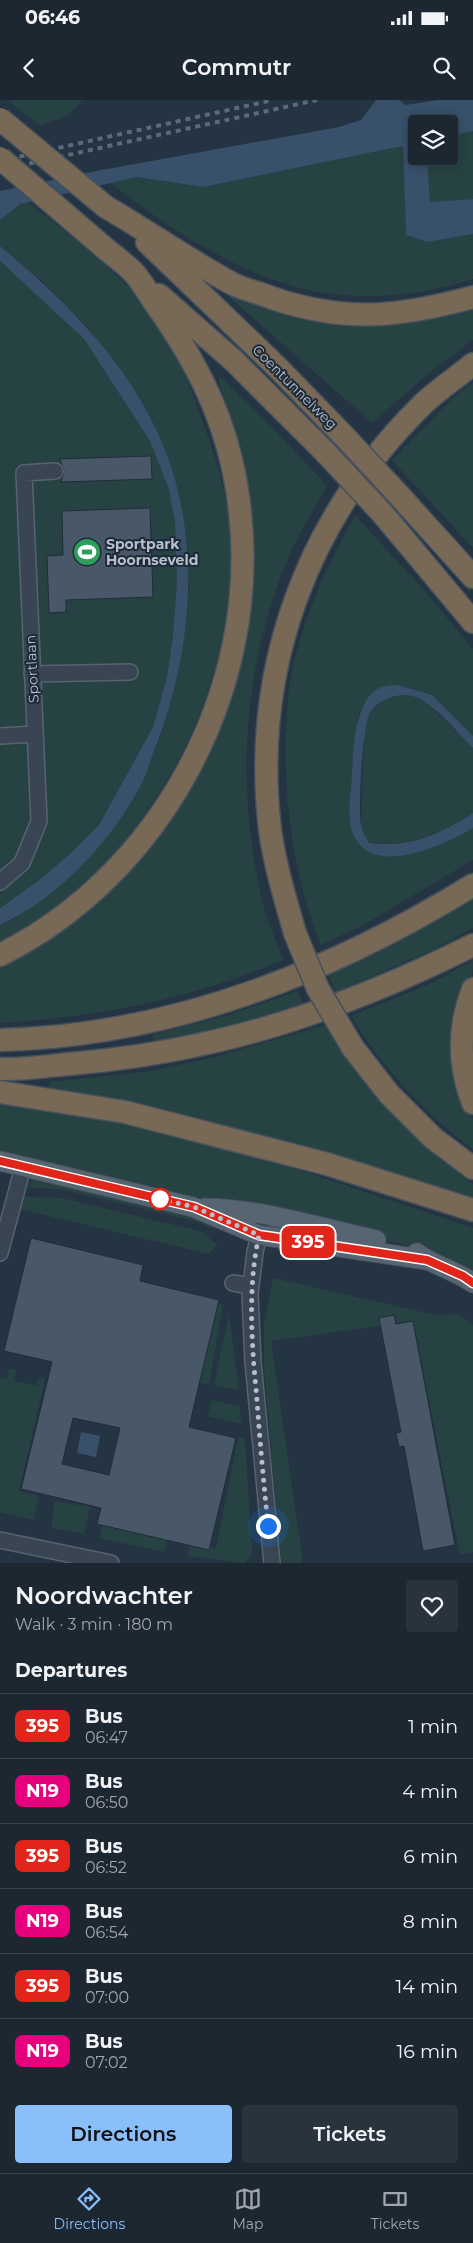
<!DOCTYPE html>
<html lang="en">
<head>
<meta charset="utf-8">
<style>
	body { margin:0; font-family:Montserrat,sans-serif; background:#29333e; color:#f1f3f6; height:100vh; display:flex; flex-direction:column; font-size:19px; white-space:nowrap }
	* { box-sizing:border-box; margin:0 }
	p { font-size:16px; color:#a0a5ac }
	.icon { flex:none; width:28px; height:28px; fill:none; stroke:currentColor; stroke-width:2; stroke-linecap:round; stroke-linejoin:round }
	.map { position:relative; height:1463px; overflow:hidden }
	.details { display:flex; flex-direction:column; background:#1c2732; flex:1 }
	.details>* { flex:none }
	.badge { padding:0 10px; border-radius:8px; font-size:18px; line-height:32px }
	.controls { position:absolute; left:408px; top:15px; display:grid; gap:10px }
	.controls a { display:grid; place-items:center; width:50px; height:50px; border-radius:5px; background:#1c2732; box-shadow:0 2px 12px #0003,0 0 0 1px #3a444d; font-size:25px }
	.you { position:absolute; width:25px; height:25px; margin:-12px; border:4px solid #fff; border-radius:50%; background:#1a73e8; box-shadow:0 0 0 8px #1a73e833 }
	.map>.badge { position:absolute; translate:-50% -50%; box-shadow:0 0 0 2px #fff }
	h2 { padding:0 15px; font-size:19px; line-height:45px }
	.round { display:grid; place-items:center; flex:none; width:52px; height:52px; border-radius:5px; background:#29333e }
	.head { display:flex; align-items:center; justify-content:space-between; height:85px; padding:0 15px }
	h1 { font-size:24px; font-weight:600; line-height:38px }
	.primary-button { display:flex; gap:10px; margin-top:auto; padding:10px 15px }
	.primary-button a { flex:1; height:58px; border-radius:5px; background:#8bbffc; color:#111; font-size:20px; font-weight:600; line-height:58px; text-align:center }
	.primary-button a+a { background:#29333e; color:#f1f3f6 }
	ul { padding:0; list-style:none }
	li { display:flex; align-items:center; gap:15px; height:65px; padding:0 15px; border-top:1px solid #3a444d }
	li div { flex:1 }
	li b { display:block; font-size:19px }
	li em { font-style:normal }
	li .badge { min-width:55px; font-weight:700; text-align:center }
	.status { display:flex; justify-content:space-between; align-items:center; height:35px; padding:0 25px; background:#1c2732; direction:ltr }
	.status svg { height:14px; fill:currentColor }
	header { display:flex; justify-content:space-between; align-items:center; height:65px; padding:0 15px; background:#1c2732; font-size:22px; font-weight:600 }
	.menu { display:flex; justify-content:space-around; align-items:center; height:70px; border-top:1px solid #3a444d; background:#1c2732; font-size:14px; color:#a0a5ac }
	.menu a { display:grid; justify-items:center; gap:2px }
	.menu .on { color:#8bbffc }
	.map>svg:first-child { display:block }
	.green { fill:#274243 }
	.water { fill:#38506a }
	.building { fill:#495869; stroke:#202c39; fill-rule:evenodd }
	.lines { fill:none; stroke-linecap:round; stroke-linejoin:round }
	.minor-casing { stroke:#57636f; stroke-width:18 }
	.major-casing { stroke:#46515e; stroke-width:21 }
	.highway-casing { stroke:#44505c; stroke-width:25 }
	.minor { stroke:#394552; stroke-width:15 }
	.major { stroke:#576572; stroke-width:19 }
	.highway { stroke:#786856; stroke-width:22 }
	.rail { stroke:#5b6a79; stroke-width:4; stroke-dasharray:5 5; stroke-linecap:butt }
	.highway-bridge-casing { stroke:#44505c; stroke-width:25; stroke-linecap:butt }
	.highway-bridge { stroke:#786856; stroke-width:22 }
	.line-casing { stroke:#fff; stroke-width:11 }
	.line { stroke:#e1251b; stroke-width:8 }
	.walk { stroke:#b6c0cc; stroke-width:5; stroke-dasharray:0 9 }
	.stop-dot { fill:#fff; stroke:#e1251b; stroke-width:2.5 }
	.labels { text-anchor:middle; stroke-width:4; stroke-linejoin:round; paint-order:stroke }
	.street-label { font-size:14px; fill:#b6c0cc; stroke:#1e2a37 }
	.poi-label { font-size:14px; font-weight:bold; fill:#b6c0cc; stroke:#1e2a37; text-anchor:start }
</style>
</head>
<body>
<div class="status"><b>06:46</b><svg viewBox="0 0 49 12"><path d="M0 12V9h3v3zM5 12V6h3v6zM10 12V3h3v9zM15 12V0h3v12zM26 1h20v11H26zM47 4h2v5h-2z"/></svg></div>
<header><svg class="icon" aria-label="back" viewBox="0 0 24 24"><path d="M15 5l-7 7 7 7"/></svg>Commutr<svg class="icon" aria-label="search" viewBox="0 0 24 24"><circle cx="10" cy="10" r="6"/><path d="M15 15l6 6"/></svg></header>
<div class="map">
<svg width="473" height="1463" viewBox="0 0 473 1463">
	<rect width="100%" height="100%" fill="#253442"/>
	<path class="green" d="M7,0H83L67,16L40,26Z
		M473,31V99L430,102L427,56H449V36Z
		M403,46L406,135L427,142L473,134V179C426,194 375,200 326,193C251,183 170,130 111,83L137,77L203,87Z
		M28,102C75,140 129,178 162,229C179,254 189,284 199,312C214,351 227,392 231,434C233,457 231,482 228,506C214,611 162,708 87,783C61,808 31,828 0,847V825L14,819L141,686L162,632L176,584L189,485L160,338L130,283L91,231L42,181L0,146V120L20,104Z
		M0,161L84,239L150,341L169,390L175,423L177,481L173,535L167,577L153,627L99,725L70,754L39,780L0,808V794L3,792H0Z
		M218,187L357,224H406L473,208V240L429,273L372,323Z
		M220,276L274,329L327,386C313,411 297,436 286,463C243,569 236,685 261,795C265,817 276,839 283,860C193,899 98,917 0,923V866L195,678L213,643L225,615L238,347L218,278Z
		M473,282V448L392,360L456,295Z
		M355,415L424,490L473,549V636L432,595L398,585L359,612L352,662L362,749L425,750L473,728V760L365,824L321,845C294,777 284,706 286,633C287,609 288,582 295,558C308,507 330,460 355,415Z
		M393,596H412L427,603L473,648V713C437,735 412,747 369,743L361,726L364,636L370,612L382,601Z
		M473,791V828L430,851L336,892L327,873Z
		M473,860L466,1008L473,1019V1050C426,1013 382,968 351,916L434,882Z
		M297,891L303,903C255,921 206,933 156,941L152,935L229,915Z
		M325,925C364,990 414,1037 473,1084V1100L49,989L50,982L151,971L211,958Z
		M0,1000L153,1028L296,1069L473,1128V1172L461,1164L431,1151L0,1051Z
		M33,1079L185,1113L217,1124L212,1129L202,1123L64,1090L26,1087Z
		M22,1096L62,1098L195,1130L202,1132L217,1145L209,1154L19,1109Z
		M273,1178L436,1215L459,1214L473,1226V1452L460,1455L413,1221L271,1241L303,1463H281L264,1268V1225Z
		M215,1203L223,1205L209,1284L199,1283Z
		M229,1214L239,1290L214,1285Z
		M9,1269L16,1270L14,1281L37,1286L39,1277L45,1279L19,1391L39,1396L33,1420L0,1412V1277L7,1279Z
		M212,1300L240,1306L241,1324L208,1316Z
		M238,1338H245L252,1454L245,1463L188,1456L190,1444L216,1448Z
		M55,1401L90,1407L84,1434L51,1428Z
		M102,1426L167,1439L164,1452L99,1438Z"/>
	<path class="water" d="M376,0H399L406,5L438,0H473V31L449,36V24H416V56H427L430,102L473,99V134L427,142L406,135L403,46L203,87L137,77L20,104L0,120V91L96,71L339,27L361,20Z
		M0,146C64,199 126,260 160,338C203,435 193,552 155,649C150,661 147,675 140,687C109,743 59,798 0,825V808L39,780L70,754L99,725L153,627L167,577L173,535L177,481L175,423L169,390L150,341L84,239L0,161Z
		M398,585L432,595L473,636V648C457,633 434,602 412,596C397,593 380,599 371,611C362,624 358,708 361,725C362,731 366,737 369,743C411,748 438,735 473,713V728C445,745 373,778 354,736C346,720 351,693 352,675C353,649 354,616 370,595C377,586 388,585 398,585Z
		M81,1332L100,1336L96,1357L77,1353Z"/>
	<path class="building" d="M151,356L152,379L61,382L64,371L60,359Z
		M150,408L153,497L66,500V512L49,513L47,456L63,455L62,411Z
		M31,1138L143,1165L140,1181L219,1200L189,1327L236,1338L209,1450L97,1424L101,1408L21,1389L52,1262L4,1251ZM73,1318L120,1328L109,1375L62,1364Z
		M394,1215L396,1224L413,1221L455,1445L423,1451L404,1346L399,1347L396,1333L401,1332L379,1218Z"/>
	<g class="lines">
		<defs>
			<path id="minor" d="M32,574L130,572
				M0,636L35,634
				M0,782L22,763L39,721L24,373L55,371
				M264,1115L255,1152L250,1194L253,1262L272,1463
				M0,1153L23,1067
				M233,1183L251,1186
				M0,1440L111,1463"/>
			<path id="major" d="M0,1061L193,1107L259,1135L427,1160
				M205,1108C262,1109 320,1128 376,1140
				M417,1153C434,1166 455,1170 473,1183"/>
			<path id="highway" d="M106,107C149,132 190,161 233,184C245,190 260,193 272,198C346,223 399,217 473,197
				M147,142L277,267L343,335
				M159,195L233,260L326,353
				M396,392L473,477
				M382,413L473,522
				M295,833C285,799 275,765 270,730C251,568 307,418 423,304C438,290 457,277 473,264
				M0,855C161,775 260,590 240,412C232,334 204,273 159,209C151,198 144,185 135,174C125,163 111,154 100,144
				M473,889C458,928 458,964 473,1003
				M0,940C170,936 330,873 473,785
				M353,948L389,994L433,1038L473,1068
				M0,969C26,970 53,965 79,963C223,950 345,909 473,845
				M0,992L125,1012L327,1064L473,1110"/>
		</defs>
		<use href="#minor" class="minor-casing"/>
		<use href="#major" class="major-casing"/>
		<use href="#highway" class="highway-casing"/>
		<use href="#minor" class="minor"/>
		<use href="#major" class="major"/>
		<use href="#highway" class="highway"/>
		<path class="rail" d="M0,61L273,0
			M0,70L317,0"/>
		<defs>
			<path id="highway-bridge" d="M0,19L106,107
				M0,58L100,144
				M343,335L396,392
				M326,353L382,413
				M295,833L318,889L353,948"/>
		</defs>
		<use href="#highway-bridge" class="highway-bridge-casing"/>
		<use href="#highway-bridge" class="highway-bridge"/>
	</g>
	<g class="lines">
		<defs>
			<path id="line" d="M0,1061L194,1107L259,1135L427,1160L463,1176L473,1183"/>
		</defs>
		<use href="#line" class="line-casing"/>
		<use href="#line" class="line"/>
		<path class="walk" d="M160,1099L156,1098L194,1107L259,1135C247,1190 252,1246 257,1301C260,1343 264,1385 268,1426"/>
	</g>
	<defs>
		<symbol id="stadium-disc" viewBox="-11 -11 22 22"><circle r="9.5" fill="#2e9e5b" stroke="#1e2a37"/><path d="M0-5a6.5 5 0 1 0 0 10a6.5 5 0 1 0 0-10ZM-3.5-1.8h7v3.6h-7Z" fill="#fff"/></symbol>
	</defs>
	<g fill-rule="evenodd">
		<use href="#stadium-disc" x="71" y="436" width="32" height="32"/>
	</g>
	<circle class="stop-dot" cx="160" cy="1099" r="10"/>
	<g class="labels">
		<g class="street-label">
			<text transform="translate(295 287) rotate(45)" y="5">Coentunnelweg</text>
			<text transform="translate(32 569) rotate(-93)" y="5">Sportlaan</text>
		</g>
		<g class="poi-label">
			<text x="106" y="449">Sportpark<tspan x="106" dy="16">Hoornseveld</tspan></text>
		</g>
	</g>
</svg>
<div class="controls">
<a><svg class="icon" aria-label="layers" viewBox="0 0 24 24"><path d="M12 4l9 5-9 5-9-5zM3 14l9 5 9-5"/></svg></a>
</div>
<div class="you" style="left:268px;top:1426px"></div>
<b class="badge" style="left:308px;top:1142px;background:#e1251b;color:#fff">395</b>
</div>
<section class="details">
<div class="head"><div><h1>Noordwachter</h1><p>Walk · 3 min · 180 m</p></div><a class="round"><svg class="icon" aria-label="heart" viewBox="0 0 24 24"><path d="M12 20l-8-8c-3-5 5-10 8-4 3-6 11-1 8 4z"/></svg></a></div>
<h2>Departures</h2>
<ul>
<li><span class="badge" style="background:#e1251b;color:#fff">395</span><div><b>Bus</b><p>06:47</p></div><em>1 min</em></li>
<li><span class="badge" style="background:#e6007e;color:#fff">N19</span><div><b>Bus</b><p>06:50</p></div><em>4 min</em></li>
<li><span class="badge" style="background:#e1251b;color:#fff">395</span><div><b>Bus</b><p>06:52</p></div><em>6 min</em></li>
<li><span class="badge" style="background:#e6007e;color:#fff">N19</span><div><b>Bus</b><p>06:54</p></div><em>8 min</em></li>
<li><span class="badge" style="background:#e1251b;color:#fff">395</span><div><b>Bus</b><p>07:00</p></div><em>14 min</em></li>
<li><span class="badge" style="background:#e6007e;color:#fff">N19</span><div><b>Bus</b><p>07:02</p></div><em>16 min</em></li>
</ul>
<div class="primary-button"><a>Directions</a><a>Tickets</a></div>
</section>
<nav class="menu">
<a class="on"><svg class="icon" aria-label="directions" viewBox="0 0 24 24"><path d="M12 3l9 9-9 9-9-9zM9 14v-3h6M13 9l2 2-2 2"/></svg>Directions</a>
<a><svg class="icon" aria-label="map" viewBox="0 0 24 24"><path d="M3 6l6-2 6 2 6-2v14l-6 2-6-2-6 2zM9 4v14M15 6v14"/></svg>Map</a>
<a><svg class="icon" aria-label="tickets" viewBox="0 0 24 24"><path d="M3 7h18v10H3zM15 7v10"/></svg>Tickets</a>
</nav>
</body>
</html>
